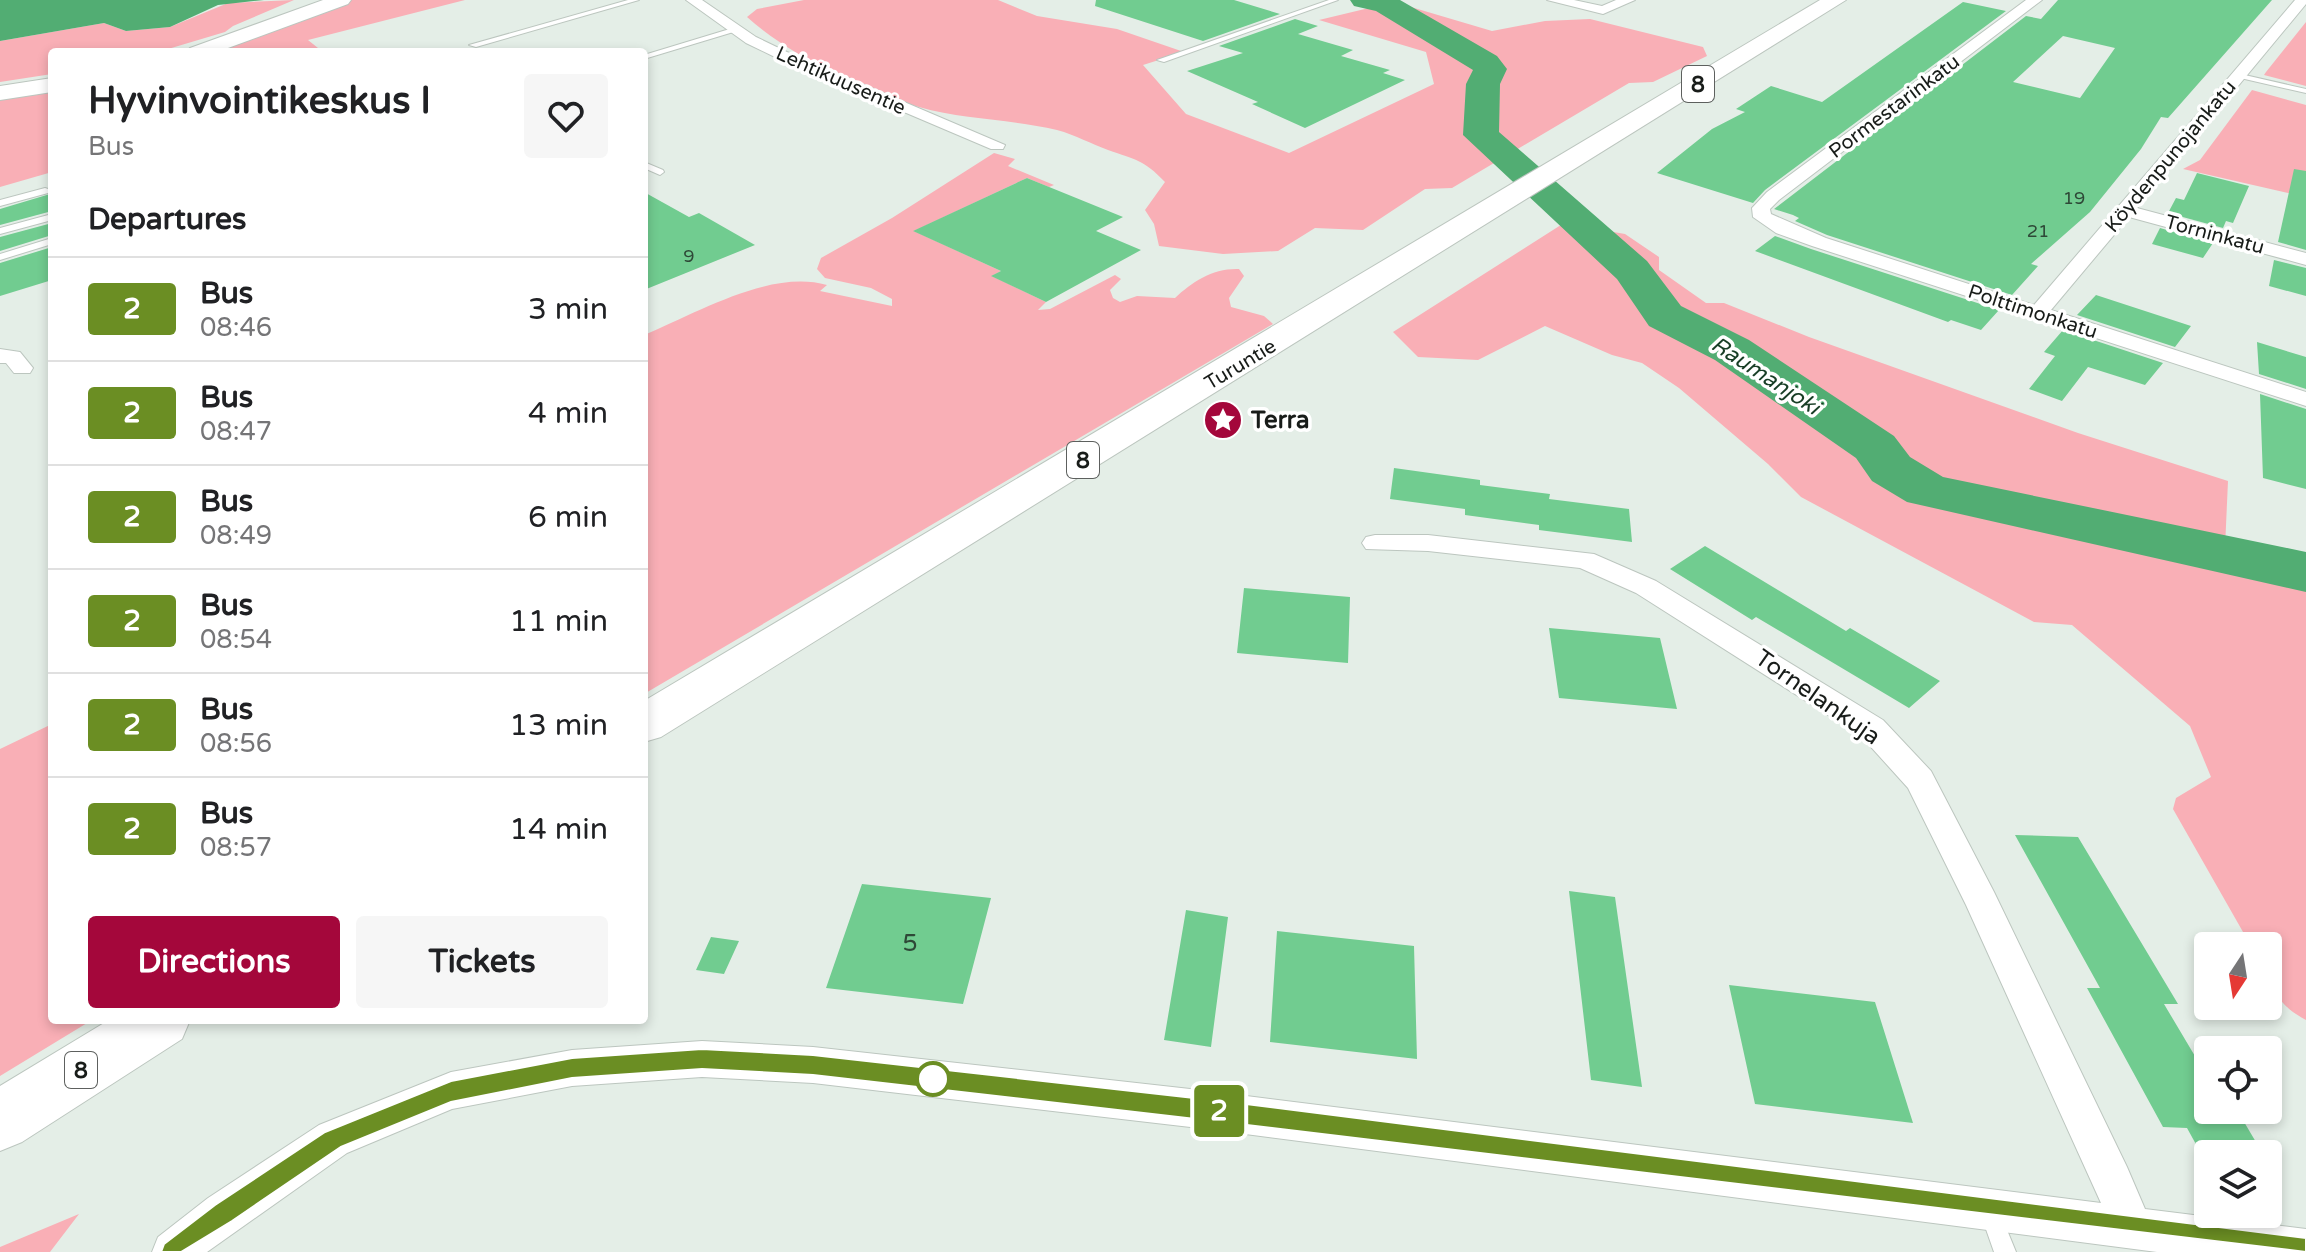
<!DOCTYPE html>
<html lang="en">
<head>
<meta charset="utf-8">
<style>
	body { margin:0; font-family:"Varela Round",sans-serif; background:#f6f6f6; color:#202124; height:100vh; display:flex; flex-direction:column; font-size:30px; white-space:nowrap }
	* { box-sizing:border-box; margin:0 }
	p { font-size:26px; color:#757577 }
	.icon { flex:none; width:44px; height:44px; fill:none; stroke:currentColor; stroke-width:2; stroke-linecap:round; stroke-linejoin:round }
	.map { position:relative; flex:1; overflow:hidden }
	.details { position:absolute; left:48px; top:48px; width:600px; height:976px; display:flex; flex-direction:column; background:#fff; border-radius:8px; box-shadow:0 4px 12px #0003 }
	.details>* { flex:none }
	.badge { padding:0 16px; border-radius:6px; font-size:28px; line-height:52px }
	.needle { width:52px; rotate:192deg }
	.tools { position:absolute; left:2194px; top:932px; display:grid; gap:16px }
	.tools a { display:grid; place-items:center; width:88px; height:88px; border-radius:8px; background:#fff; box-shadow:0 4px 12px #0003; font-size:40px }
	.map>.badge { position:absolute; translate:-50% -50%; box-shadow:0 0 0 4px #fff }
	h2 { padding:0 40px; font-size:30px; line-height:72px }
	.round { display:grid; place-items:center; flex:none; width:84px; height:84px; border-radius:8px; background:#f6f6f6 }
	.head { display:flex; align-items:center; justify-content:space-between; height:136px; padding:0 40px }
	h1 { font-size:38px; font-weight:700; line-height:60px }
	.primary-button { display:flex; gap:16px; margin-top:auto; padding:16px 40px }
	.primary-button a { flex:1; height:92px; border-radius:8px; background:#a4073b; color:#fff; font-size:32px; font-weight:700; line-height:92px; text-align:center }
	.primary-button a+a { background:#f6f6f6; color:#202124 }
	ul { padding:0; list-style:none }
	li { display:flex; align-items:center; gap:24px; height:104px; padding:0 40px; border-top:2px solid #e0e0e0 }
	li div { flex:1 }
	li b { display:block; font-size:30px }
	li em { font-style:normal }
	li .badge { min-width:88px; font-weight:700; text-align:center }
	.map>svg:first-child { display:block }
	.green { fill:#f9afb6 }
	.water { fill:#52ad73 }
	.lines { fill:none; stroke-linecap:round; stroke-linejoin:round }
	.river { fill:#52ad73; fill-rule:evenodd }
	.building { fill:#71cc90; fill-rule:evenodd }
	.lane-casing { stroke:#bcc6bf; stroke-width:2 }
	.street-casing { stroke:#bcc6bf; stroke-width:2 }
	.secondary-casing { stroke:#bcc6bf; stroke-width:2 }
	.highway-casing { stroke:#bcc6bf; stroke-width:2 }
	.lane { fill:#fff; fill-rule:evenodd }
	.street { fill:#fff; fill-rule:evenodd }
	.secondary { fill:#fff; fill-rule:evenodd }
	.highway { fill:#fff; fill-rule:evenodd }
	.line { fill:#6b8e23; stroke:#fff; stroke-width:2 }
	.stop-dot { fill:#fff; stroke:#6b8e23; stroke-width:4 }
	.labels { text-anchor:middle; stroke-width:7; stroke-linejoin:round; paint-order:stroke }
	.far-number-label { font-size:18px; fill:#2e4837 }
	.far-street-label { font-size:20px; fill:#181c19; stroke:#fff }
	.shield { fill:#fff; stroke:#5d605e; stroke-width:2 }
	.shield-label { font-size:22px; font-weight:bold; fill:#181c19 }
	.far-water-label { font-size:22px; font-style:italic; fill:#183e26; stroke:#fff }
	.poi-label { font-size:24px; font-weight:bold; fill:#181c19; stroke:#fff; text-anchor:start }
	.street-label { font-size:24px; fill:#181c19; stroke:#fff }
	.near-number-label { font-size:24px; fill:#2e4837 }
</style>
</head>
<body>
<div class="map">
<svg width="2306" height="1252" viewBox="0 0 2306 1252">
	<rect width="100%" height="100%" fill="#e4eee7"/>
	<path class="green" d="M294,0L233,26L225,32L158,52H52V74L0,82V41L104,23L126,31L170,27L228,3Z
		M351,0H465L308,40L323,52H217Z
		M804,0H998L1037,16L1117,29L1184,52L1143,65L1186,114L1289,153L1434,84L1426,52L1319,20L1394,2L1492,31L1545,21L1590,19L1703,47L1707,56L1653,82L1629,83L1452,188L1425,189L1363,230L1315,228L1278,251L1223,254L1159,246L1154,224L1145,210L1165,182C1143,159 1136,160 1108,150C1091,144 1076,135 1057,130C1012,119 964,120 919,107C864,91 789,55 747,17L757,9Z
		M2306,22V86L2264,75L2266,72Z
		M52,90V172L0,187V99Z
		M2252,90L2306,105V197L2183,169L2200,160Z
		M994,153L1015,159L1008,166L1054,185L1049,187L1027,178L914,231L1001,271L992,276L1046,302L1038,310L1050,309L1115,275L1121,279L1110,290L1113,298L1120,302L1137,296L1175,298C1192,282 1213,268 1239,269L1244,276L1229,298L1231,307L1264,316L1273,324L644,694V335C697,313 770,269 827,285L820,291L892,306V299L871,288L825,278L817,269L821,258L892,218Z
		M1564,223L1639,288L1656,319L1729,354L1802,415L1852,437L1870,471L1900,490L2000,517L2306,579V1020C2273,1003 2268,981 2268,946H2251L2173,809L2176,798L2211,777L2190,726L2072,625L2034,622L1801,497L1768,464L1679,388L1642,363L1612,355L1545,326L1478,360L1418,357L1393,332Z
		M1602,230L1625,234L1659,257V270L1706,303H1724L1809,337L2078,433L2228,481L2225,548L2083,520L1947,488L1884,439L1772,364L1676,311L1641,267Z
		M52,724V1020H92L0,1076V749Z
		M79,1214L50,1252H0V1247Z"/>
	<path class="water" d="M0,0H264L218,5L170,27L126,31L104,23L0,41Z"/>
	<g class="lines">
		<path class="river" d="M1350,0H1400L1497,56L1507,69L1500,84L1499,132L1647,261L1681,306L1749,340L1894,436L1910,457L1943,477L2306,552V592L1907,502L1872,481L1856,458L1715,360L1649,326L1617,279L1463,135L1466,84L1473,70L1376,11L1354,6Z"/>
	</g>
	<path class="building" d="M1096,0H1234L1280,14L1203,41L1095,6Z
		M2058,0H2272L2168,118L2161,117L2141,149L2090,212L2031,264L2038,266L2012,295L1827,235L1795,221L1799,218L1793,215L1774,209L2026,16L2041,19ZM2063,36L2115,48L2080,98L2013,82Z
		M1963,2L2006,11L1765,190L1753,203L1657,173L1712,129L1745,112L1736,109L1771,86L1822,102Z
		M1295,19L1318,26L1298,34L1353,50L1341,56L1390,70L1383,73L1405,80L1305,128L1252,104L1258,102L1187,71L1243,53L1219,46Z
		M2294,169L2306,171V250L2278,242Z
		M2197,173L2249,186L2233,223L2226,221L2223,228L2168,213L2176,198L2184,200Z
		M1027,178L1123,217L1096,231L1141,250L1046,302L991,276L1001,271L913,231Z
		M644,192L689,217L699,213L755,245L644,290Z
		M50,194L52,211L0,225V209Z
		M52,223V235L0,251V237Z
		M2160,228L2213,243L2203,258L2152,244Z
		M1775,236L1811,249L1999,310L1981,330L1951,320L1948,322L1755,251Z
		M52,247V280L0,296V263Z
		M2274,260L2306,268V296L2269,286Z
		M2096,295L2191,326L2175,347L2077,315Z
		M2063,330L2163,363L2145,385L2088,367L2062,401L2029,389L2055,356L2044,352Z
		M2257,342L2306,357V389L2259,374Z
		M2260,394L2306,409V489L2263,478Z
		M1394,468L1480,480V485L1550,494L1549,499L1629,509L1632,542L1539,530V525L1465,515V509L1390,499Z
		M1705,546L1846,631L1850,628L1940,681L1909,708L1756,617L1752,620L1670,569Z
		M1244,588L1350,597L1348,663L1237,653Z
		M1549,628L1660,638L1677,709L1559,698Z
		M2015,835L2078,837L2178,1004H2164L2208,1078V1110H2237L2263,1154H2208V1166L2187,1128L2163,1127L2087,988H2100Z
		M862,884L991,898L963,1004L826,988Z
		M1569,891L1615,897L1642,1087L1591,1080Z
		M1186,910L1228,917L1211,1047L1164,1040Z
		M1277,931L1414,946L1417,1059L1270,1042Z
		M711,937L739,941L724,974L696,970Z
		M1729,985L1875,1002L1913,1123L1755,1104Z"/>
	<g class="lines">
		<defs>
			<path id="lane" d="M628,0H639L476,47L469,45Z
				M1329,0H1338L1164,62L1157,60Z
				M733,28L740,30L644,59V55Z
				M2236,73L2306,89V93L2236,77Z
				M644,162L663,170L664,172L660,175L644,168Z
				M45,188L48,189V193L0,206V200Z
				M52,214V220L0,234V228Z
				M52,238V244L0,260V254Z
				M1991,1205L1998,1208L2016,1252H1994L1981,1215L1984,1208Z"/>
			<path id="street" d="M686,0H702L756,37L787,52L1005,145L1003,149H991L777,58L746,43Z
				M1547,0H1574L1602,6L1616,0H1635L1603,14Z
				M2026,0H2042L1779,200L1770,209L1771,214L1826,238L2034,305L2295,0H2306V4L2137,208L2306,253V265L2129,217L2051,310L2306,392V406L1812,246L1776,233L1753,217L1752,208L1767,192Z
				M0,349L20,352L33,368L30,373H14L6,363H0Z
				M1375,535H1428L1594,554L1656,581L1883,720L1931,771L1994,892L2127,1167L2145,1209L2306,1229V1252H2157L1199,1128L813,1083L702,1077L572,1086L452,1109L347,1153L207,1252H152L158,1237L208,1198L319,1125L451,1072L572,1050L702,1041L813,1047L1199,1090L2101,1203L1966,905L1908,788L1861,736L1636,593L1580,568L1428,551L1366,549L1362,543L1366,537Z"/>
			<path id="secondary" d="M323,0H351L348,4L217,52H186L190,48Z
				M52,78V92L0,100V86Z"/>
			<path id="highway" d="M1820,0H1846L661,737L644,742V701Z
				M109,1020H190L182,1039L22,1142L0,1151V1086Z"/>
		</defs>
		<use href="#lane" class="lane-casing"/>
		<use href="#street" class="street-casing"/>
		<use href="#secondary" class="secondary-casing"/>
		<use href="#highway" class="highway-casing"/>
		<use href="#lane" class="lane"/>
		<use href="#street" class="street"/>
		<use href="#secondary" class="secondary"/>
		<use href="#highway" class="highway"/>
	</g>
	<path class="line" d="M702,1049L813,1055L1230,1102L2306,1238V1252L1230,1123L813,1075L702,1069L572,1078L451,1102L341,1147L232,1221L181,1252H161L164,1244L215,1205L325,1132L451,1081L572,1058Z"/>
	<defs>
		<symbol id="sight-disc" viewBox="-11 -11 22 22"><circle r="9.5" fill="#a4073b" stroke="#fff"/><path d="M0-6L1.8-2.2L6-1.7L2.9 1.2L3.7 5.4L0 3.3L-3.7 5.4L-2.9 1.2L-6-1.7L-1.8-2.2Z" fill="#fff"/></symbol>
	</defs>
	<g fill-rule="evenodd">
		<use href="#sight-disc" x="1201" y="398" width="44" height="44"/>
	</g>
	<circle class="stop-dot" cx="933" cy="1079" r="16"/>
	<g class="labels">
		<g class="far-number-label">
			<text x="2074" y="204">19</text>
			<text x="2038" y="237">21</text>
			<text x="689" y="262">9</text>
		</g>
		<g class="far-street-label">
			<text transform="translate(841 80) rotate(24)" y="7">Lehtikuusentie</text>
			<text transform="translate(1894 106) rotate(-37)" y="7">Pormestarinkatu</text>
			<text transform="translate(2170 156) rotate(-50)" y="7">Köydenpunojankatu</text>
			<text transform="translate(2215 234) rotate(15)" y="7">Torninkatu</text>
			<text transform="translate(2033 311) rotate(18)" y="7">Polttimonkatu</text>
			<text transform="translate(1240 364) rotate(-31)" y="7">Turuntie</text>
		</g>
		<g class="shield">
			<rect x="1682" y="66" width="32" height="36" rx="6"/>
			<rect x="1067" y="442" width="32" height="36" rx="6"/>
			<rect x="65" y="1052" width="32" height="36" rx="6"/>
		</g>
		<g class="shield-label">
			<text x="1698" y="92">8</text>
			<text x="1083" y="468">8</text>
			<text x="81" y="1078">8</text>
		</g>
		<g class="far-water-label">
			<text transform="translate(1766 375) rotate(33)" y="8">Raumanjoki</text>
		</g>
		<g class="poi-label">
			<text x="1251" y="428">Terra</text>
		</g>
		<g class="street-label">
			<text transform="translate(1818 697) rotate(35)" y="8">Tornelankuja</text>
		</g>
		<g class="near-number-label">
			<text x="910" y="951">5</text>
		</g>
	</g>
</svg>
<div class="tools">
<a><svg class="needle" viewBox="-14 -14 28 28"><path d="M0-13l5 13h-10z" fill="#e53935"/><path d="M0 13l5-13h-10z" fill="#757577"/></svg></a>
<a><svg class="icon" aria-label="locate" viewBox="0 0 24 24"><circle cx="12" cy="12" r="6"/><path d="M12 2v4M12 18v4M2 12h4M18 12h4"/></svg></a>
<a><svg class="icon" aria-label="layers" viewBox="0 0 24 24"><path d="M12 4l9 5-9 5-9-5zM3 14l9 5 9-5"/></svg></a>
</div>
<b class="badge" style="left:1219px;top:1111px;background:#6b8e23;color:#fff">2</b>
<section class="details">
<div class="head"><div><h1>Hyvinvointikeskus I</h1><p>Bus</p></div><a class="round"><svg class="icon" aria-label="heart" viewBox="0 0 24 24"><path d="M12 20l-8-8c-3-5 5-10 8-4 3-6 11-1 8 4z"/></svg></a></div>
<h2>Departures</h2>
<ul>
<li><span class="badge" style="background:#6b8e23;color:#fff">2</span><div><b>Bus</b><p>08:46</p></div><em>3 min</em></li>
<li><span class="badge" style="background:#6b8e23;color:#fff">2</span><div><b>Bus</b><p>08:47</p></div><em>4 min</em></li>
<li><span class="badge" style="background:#6b8e23;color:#fff">2</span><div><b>Bus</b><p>08:49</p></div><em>6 min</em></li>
<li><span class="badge" style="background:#6b8e23;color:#fff">2</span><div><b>Bus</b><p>08:54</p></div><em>11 min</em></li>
<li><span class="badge" style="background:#6b8e23;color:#fff">2</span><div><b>Bus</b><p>08:56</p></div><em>13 min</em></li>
<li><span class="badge" style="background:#6b8e23;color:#fff">2</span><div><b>Bus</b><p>08:57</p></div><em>14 min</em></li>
</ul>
<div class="primary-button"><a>Directions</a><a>Tickets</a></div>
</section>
</div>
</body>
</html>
